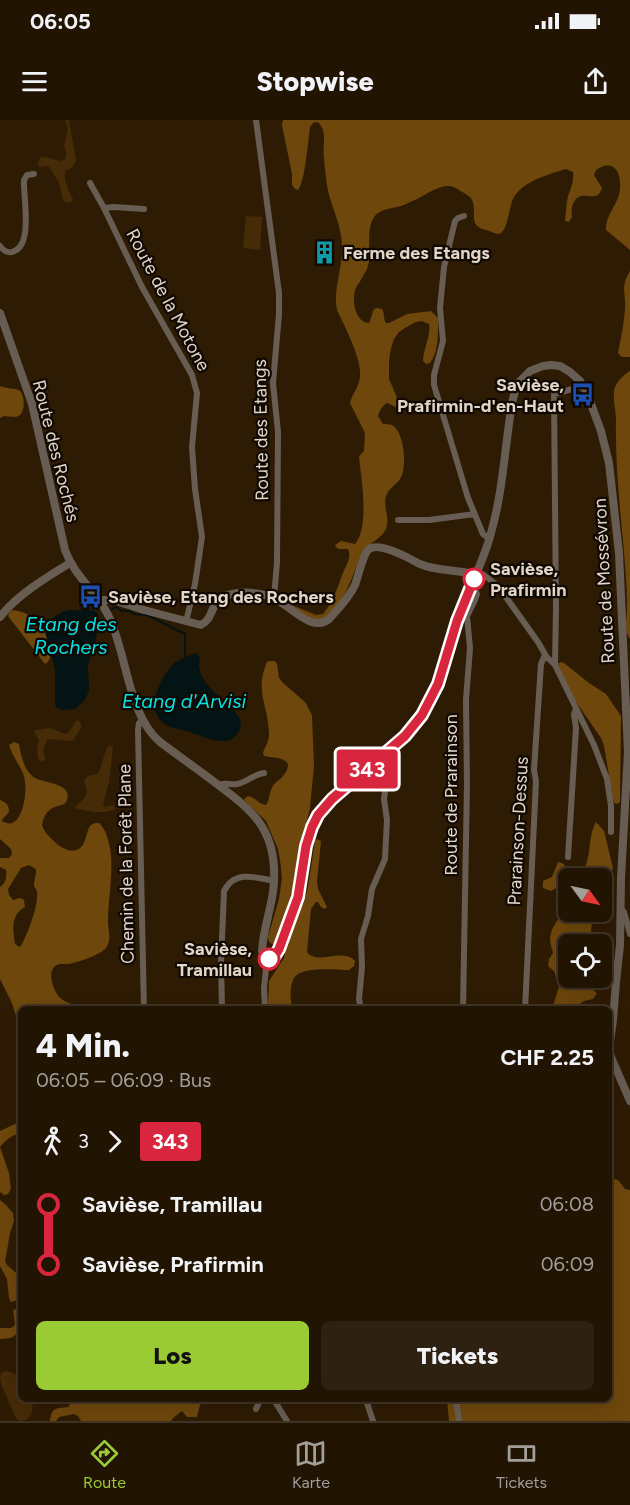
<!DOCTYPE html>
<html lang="de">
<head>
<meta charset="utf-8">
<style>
	body { margin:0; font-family:Figtree,sans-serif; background:#2e2112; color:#f1f3f6; height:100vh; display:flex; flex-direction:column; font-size:22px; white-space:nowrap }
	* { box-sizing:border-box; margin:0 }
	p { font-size:20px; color:#a29e9a }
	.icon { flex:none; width:33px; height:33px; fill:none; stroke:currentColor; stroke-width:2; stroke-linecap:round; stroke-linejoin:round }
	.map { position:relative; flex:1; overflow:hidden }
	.details { position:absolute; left:18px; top:886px; width:594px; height:396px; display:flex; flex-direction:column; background:#221403; border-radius:9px; box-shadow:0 6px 24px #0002,0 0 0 2px #3f3325 }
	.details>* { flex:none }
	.badge { padding:0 12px; border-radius:4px; font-size:21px; line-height:39px }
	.needle { width:39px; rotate:123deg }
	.tools { position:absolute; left:558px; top:748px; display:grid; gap:12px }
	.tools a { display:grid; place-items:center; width:54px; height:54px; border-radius:9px; background:#221403; box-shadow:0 6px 24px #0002,0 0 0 2px #3f3325; font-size:30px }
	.map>.badge { position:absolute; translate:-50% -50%; box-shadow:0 0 0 3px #fff }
	.legs { display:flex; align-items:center; gap:9px; height:66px; padding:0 18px; font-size:20px }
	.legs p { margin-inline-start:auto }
	.headline { display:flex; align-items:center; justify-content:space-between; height:102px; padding:0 18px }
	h1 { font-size:33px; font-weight:800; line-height:45px }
	.action { display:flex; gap:12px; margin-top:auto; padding:12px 18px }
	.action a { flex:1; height:69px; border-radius:9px; background:#9acb34; color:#111; font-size:24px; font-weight:800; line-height:69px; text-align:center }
	.action a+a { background:#2e2112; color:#f1f3f6 }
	ul { padding:0 18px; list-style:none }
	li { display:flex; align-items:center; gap:21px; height:60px; font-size:22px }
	li i { display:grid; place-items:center; width:9px; height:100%; margin:0 8px; background:currentColor }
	li i::after { content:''; width:15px; height:15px; margin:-8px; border:4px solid; border-radius:50%; background:#221403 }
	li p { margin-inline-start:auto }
	li:first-child i { background:linear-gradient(#0000 50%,currentColor 0) }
	li:last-child i { background:linear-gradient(currentColor 50%,#0000 0) }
	.status { display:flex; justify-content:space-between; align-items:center; height:42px; padding:0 30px; background:#221403; direction:ltr }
	.status svg { height:16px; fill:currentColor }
	header { display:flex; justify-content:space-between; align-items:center; height:78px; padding:0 18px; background:#221403; font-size:27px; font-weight:800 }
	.menu { display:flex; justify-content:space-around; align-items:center; height:84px; border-top:2px solid #3f3325; background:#221403; font-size:16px; color:#a29e9a }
	.menu a { display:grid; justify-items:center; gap:3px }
	.menu .current { color:#9acb34 }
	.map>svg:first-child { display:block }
	.green { fill:#462b07 }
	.forest { fill:#6e470c; fill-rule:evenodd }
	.water { fill:#041313 }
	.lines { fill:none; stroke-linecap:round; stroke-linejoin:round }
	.stream { stroke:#041313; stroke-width:2 }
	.minor { stroke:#685d53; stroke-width:6 }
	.tertiary { stroke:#685d53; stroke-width:8 }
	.line-1-casing { stroke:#fff; stroke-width:14 }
	.line-1 { stroke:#d7263d; stroke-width:9 }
	.stop-1-dot { fill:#fff; stroke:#d7263d; stroke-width:3 }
	.labels { text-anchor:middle; stroke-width:4.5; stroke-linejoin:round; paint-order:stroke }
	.poi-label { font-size:18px; font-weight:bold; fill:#e2d6c8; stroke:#100802; text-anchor:start }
	.street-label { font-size:18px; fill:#e2d6c8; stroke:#100802 }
	.stop-label { font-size:18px; font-weight:bold; fill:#e2d6c8; stroke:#100802; text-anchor:start }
	.water-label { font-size:20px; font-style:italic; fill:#0ae0e3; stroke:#100802 }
</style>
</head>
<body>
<div class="status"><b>06:05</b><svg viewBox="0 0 49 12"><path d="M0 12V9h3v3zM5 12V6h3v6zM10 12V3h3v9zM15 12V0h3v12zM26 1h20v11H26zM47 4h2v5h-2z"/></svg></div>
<header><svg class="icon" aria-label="menu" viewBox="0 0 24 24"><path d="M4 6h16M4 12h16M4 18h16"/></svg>Stopwise<svg class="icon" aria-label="share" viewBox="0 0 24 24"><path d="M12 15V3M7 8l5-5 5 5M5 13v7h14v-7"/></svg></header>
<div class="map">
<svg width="630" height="1301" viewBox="0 0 630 1301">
	<rect width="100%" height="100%" fill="#2e1b04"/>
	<path class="green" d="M65,0H69L76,40L73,47L65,51C64,63 68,69 73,79L72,82L69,83L63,81L60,65L50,48L48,46L40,47L37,45L40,38L45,37L61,41L65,39L67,33L64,26L68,8Z
		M246,96L262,97L260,130L243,128Z
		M77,600L81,603V607L74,620L67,621L48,619L43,629L45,640L40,642C36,636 37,627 39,620L34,612L35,610L50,608L65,614L68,613L71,609Z
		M109,625L113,627L109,662L103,684L105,687L114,685L115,689C106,694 86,692 75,688L76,686C86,677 89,675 84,661L88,656L97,654L99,651C103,642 104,633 109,625Z
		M7,1251L14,1253L21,1259V1280H31C34,1288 33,1293 27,1300L19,1301L15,1296L1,1264L0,1256L2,1252Z"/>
	<path class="forest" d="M283,0H630V130L606,110C605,95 619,84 620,69C621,58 618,43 604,46C598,48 596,49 594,55L602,68C600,72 600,74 596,76C591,77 585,75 581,76C572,79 571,89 572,97L569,102L565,101C566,93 566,84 568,76C571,68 574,62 573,52L566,49C548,55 525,60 514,77C509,85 508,112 499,114C496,114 490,111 486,110C465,105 480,89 470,77C470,77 463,72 462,72C458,69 455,67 450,66C439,65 427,74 417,79C412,81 408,83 404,85C396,88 386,88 378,93C364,103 372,131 368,146C367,150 364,154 362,158C360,162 357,165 355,170C352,181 355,202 369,203L374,189L377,188L382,189C385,194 383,198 386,203H389L407,194L431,191L438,198C438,213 439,231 430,243L426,244L423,241C423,229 431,217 429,204L422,201L416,202L405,208L399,212L394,219L391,228L389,241V259L401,287L400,289L387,283C382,286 380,290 378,296L383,304C386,304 390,304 392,305C404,311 407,346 401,357C398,364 390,367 387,374C382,383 389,395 387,405C385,418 369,422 363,432C354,449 342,495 321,500C310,503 298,490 289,484L316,495L323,494C334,481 337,468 343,453C346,445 352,438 348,429H339L336,427L335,425L341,421L355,424C370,407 361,358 359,336L364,331L365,313L350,283C352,274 359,267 360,257C362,239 345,207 337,190C333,170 342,150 342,130C343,109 333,91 328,71C326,61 325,49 324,39C322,24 328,15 319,3L314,2L310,7C308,21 305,62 298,70L295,69L292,65V54L282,5Z
		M630,151V237C624,237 620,238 618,232C621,219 624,203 625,189C626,173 620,167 630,151Z
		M630,251V519L625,510C629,485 626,458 624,432C620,388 615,344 616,300C616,291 613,281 614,272C614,264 623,255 630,251Z
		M0,266C7,269 15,268 19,270C25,274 26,293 18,296C15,298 7,296 4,296L0,298Z
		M12,490C24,491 38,498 44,509C46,513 47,519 48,523C50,532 53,539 45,544L8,496L9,493Z
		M269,541H274L277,543L279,558L283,563L305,582L312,595L314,646L310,688L302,720L300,734L292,771L279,815L275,823L272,824L269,822L268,817L279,779L282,758L280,740L278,729L266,701L246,682L244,679L248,676C255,677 259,685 266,685C270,679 269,672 273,666C275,662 280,660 283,656C298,637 275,638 264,636L263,633C265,626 269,622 269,615C269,586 254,572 267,542Z
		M561,542L564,543L589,563L606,574L621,596L620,682L617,684L614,683L613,679L604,626L601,618L572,576L557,544Z
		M14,622L19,624C21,636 24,651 35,658C43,663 73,663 67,680C64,690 47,680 42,705C44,713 51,718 57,724C67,732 80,735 85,720C87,715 87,711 90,706C94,703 94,703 99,703C106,710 108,718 110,728C114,750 108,779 108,802C108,811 112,819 106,828C100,835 77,843 68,844C66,844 60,844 59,844C48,848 51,860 54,868C62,888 79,884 97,887L99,889L21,890V916L17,899L12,883L0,859V767C6,763 7,756 6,750L0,747V738H9L12,734L11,729L0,719V680C7,683 9,685 9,692L2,700V701C9,705 14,704 18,698C25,688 27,668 24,656C20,645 12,636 9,625ZM29,745L36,749C36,755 35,758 34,763C34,770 36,766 37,772C39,784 27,817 20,827L15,824C13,810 10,795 25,787L24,780L20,778L13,780L9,775L8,769L21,748Z
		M596,702L604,711L613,748L605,760L606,774L602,786V759H574L577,758C581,753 586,748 587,741C591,728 589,714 596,702Z
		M317,719L321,721L317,761L318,769L327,787L325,789L321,787L318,782H316L311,789L307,832C317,846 342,827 355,841L354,846L349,850C335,850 299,845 293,860C289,869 291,880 292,889H270L268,883L269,861L284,838L290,811L304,782L308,767L315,721Z
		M558,742L564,744L568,760V792H596C591,803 589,813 594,824L596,825H568V858H602V826H605L611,832C608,842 608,851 603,860L598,858L589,861V867L597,873L593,879L584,881L577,886L578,889H552L559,867L554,851L548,846L549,839L553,833C552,829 550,823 550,819C551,798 578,789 558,767L551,771L543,768V761L552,757Z
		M21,999V1014C14,1013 4,1021 0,1027L9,1053L11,1069L8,1074L4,1075L0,1072V1011L19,1002Z
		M609,1058L618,1060L625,1069L630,1070V1301H449L447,1280H609Z
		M0,1080L6,1085L13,1093L14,1101L10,1113L5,1142L8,1146L21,1157V1179L11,1182L9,1178L7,1159L0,1146Z
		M17,1189L20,1197L19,1205L21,1206V1214L18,1213L11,1218L0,1219V1208H11L15,1205L13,1190Z
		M73,1280H205L200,1285L197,1297H187L182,1291L173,1298L171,1301H81L78,1296L74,1294L59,1297L56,1301H50C52,1286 56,1289 68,1287Z"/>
	<path class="water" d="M68,490H90L97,492L99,501L98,510L88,546L89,570L85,580L75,589L62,590L57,588L55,585V549L44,508L45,503C53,498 59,493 68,490Z
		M197,533L200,538C191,570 249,587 240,609C231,632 203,616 187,611C180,609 168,608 162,602C147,587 158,566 167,552C170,548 172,544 176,542C182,538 190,535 197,533Z"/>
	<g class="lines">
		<path class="stream" d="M109,491L116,487L122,491H130L134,494L147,495L185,514V537"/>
		<path class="minor" d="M256,0L279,173V194L273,263L278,312L277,442L274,478
			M90,63L104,88L142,167L192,255L197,273L192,327L195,369L202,417L195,464L186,502
			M104,88L114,87L144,89
			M464,96L458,98L455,101L444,147L440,188L443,221L434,255V265L468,378L483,414L490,419
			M0,126C3,130 6,133 12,132C34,127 23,77 24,60L27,55L34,54
			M398,400H429L475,394
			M477,452L484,455L498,466L538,522L546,536L555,545L594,625L607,659L611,686V712
			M555,545L556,487L554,274L583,266
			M142,600L139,603L138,610L144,890
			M218,665C225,662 230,665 237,664C247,662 254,654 264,653
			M568,737L576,608L574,594L576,589
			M621,789L624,792L630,814
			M222,890L221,842L224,771C235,750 255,757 274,761
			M265,890L264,868L267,839
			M361,890L359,879L362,847L361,819L368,796L372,769L385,739L387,700L384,679L389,642L386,633
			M463,890L467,664L466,580L470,528L467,496L475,480L477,474L475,470L470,467
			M525,890L536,661L534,650L541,544L545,535
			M274,1280L287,1301
			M366,1280L373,1301
			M456,1280L459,1301
			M256,1289L260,1280"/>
		<path class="tertiary" d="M0,193L32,284L65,430C75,458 99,473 110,499C127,537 129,596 160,622C176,634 193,646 209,658C249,688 277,706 274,762C273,785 263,808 262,831L264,836L269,839C280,835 281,823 284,813C289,800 295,788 299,775C304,752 303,726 314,704C335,661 388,641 417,603C439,572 444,537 456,502C467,472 483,444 491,413C503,371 505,326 512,283L515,271L519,262L530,251L543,246L551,245L560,246L570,252L580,261L587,273L601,311L609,343L619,433L628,632L621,758L620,825L616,862L613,900L609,929L611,937L630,981
			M100,481L104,480H113L144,490L201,505C216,498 208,478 232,474C244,471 265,473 277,480C291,487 313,513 329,499C338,489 349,478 355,465C358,457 363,435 368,430C378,420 410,439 420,444C438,452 458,449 476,455
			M0,497C17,475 47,457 70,443"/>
	</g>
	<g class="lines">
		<defs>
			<path id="line-1" d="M269,839L274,837L279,829L298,777L306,726L312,707L318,695L332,679L405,616L422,595L438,564L457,501L474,459"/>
		</defs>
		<use href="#line-1" class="line-1-casing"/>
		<use href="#line-1" class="line-1"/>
	</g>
	<defs>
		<symbol id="building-bare" viewBox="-9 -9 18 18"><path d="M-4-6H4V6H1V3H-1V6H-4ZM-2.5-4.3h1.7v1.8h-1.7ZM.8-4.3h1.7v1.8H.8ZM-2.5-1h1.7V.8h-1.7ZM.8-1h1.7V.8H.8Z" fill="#0f9aa8" stroke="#100802" stroke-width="2.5" paint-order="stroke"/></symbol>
		<symbol id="bus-bare" viewBox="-9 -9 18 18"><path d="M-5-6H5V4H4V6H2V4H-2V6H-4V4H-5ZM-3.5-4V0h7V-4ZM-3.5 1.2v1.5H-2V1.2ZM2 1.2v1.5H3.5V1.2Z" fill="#1a4fb4" stroke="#100802" stroke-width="2.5" paint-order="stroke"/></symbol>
	</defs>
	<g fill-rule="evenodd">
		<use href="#building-bare" x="308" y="116" width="33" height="33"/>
		<use href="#bus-bare" x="566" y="258" width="33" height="33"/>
		<use href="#bus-bare" x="74" y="460" width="33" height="33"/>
	</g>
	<g class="stop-1-dot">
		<circle cx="474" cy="459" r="10"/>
		<circle cx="269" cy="839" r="10"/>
	</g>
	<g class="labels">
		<g class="poi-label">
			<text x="343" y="139">Ferme des Etangs</text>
			<text x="564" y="271" text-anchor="end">Savièse,<tspan x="564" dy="21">Prafirmin-d'en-Haut</tspan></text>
			<text x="108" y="483">Savièse, Etang des Rochers</text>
		</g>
		<g class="street-label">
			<text transform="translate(168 180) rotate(62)" y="6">Route de la Motone</text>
			<text transform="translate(261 310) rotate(-91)" y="6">Route des Etangs</text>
			<text transform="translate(56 331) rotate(76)" y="6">Route des Rochés</text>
			<text transform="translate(604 461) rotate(-93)" y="6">Route de Mossévron</text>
			<text transform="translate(451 675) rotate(-90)" y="6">Route de Prarainson</text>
			<text transform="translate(518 711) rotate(-87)" y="6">Prarainson-Dessus</text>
			<text transform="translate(126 744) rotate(-91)" y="6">Chemin de la Forêt Plane</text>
		</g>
		<g class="stop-label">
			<text x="490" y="455">Savièse,<tspan x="490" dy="21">Prafirmin</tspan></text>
			<text x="252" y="835" text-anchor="end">Savièse,<tspan x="252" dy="21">Tramillau</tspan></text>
		</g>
		<g class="water-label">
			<text x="71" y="511">Etang des<tspan x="71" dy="23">Rochers</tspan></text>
			<text x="184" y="588">Etang d'Arvisi</text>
		</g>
	</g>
</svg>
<div class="tools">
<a><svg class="needle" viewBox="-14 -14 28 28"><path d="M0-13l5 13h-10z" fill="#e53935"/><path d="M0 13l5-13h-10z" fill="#a29e9a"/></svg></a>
<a><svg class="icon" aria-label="locate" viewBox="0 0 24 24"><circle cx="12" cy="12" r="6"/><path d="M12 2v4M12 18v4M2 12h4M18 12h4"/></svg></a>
</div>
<b class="badge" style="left:367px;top:649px;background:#d7263d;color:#fff">343</b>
<section class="details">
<div class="headline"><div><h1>4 Min.</h1><p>06:05 – 06:09 · Bus</p></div><b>CHF 2.25</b></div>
<div class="legs"><svg class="icon" aria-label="walk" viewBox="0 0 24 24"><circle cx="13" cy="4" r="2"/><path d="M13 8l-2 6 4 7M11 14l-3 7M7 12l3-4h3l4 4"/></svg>3<svg class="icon" aria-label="forward" viewBox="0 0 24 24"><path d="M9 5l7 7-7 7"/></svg><b class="badge" style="background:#d7263d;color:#fff">343</b></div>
<ul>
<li><i style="color:#d7263d"></i><b>Savièse, Tramillau</b><p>06:08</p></li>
<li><i style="color:#d7263d"></i><b>Savièse, Prafirmin</b><p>06:09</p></li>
</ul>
<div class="action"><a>Los</a><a>Tickets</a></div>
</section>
</div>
<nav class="menu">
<a class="current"><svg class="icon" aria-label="directions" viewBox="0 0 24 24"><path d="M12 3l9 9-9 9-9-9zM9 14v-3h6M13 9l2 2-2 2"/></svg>Route</a>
<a><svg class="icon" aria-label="map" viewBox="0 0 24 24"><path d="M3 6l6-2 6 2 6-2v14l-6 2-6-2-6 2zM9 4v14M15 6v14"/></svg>Karte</a>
<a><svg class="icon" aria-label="tickets" viewBox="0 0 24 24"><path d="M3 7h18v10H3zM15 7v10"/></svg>Tickets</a>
</nav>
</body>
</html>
